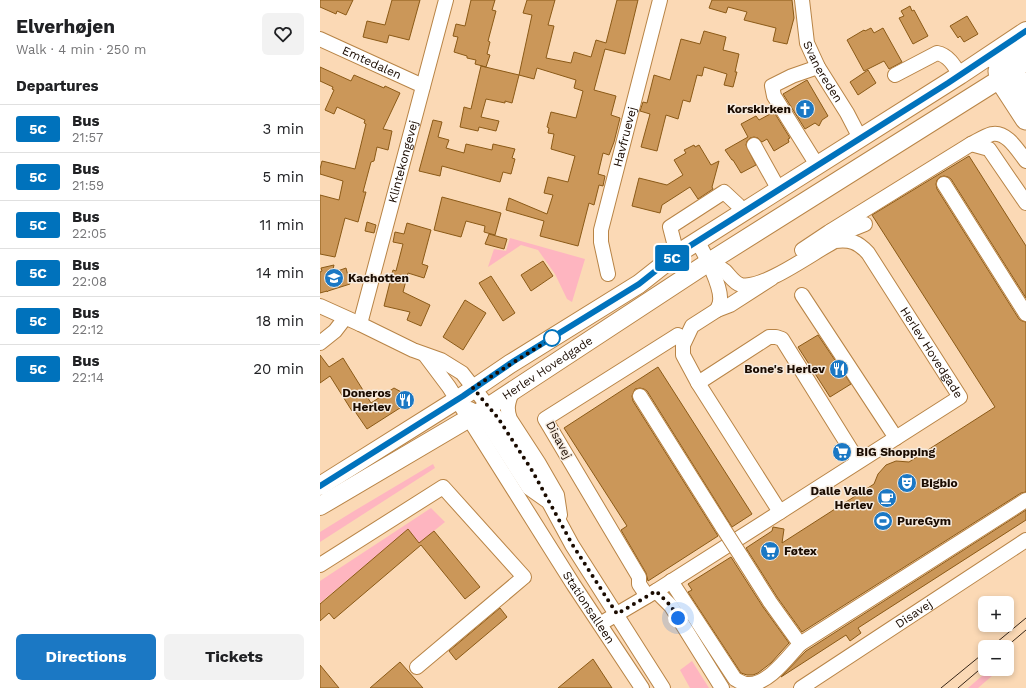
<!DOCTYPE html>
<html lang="en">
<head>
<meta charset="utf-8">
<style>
	body { margin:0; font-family:"Work Sans",sans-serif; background:#f2f2f2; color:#202124; height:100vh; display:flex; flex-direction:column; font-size:15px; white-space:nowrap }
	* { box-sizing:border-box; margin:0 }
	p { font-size:13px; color:#757577 }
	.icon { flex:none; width:22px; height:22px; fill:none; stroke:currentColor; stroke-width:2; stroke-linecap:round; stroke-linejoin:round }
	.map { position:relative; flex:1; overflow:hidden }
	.details { display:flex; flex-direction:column; background:#fff; width:320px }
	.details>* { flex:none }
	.badge { padding:0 8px; border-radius:3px; font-size:14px; line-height:26px }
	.fabs { position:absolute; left:658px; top:596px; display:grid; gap:8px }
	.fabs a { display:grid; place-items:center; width:36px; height:36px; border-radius:6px; background:#fff; box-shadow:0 2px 6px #0003; font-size:20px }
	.you { position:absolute; width:20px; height:20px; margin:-10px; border:3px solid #fff; border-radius:50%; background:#1a73e8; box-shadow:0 0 0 6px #1a73e833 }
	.map>.badge { position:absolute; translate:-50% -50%; box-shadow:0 0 0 2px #fff }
	h2 { padding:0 16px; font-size:15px; line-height:36px }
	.round { display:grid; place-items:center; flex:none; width:42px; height:42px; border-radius:6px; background:#f2f2f2 }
	.head { display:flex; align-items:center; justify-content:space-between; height:68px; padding:0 16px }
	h1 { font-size:19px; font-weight:700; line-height:30px }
	.button { display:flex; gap:8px; margin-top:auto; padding:8px 16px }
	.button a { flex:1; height:46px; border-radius:6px; background:#1b78c4; color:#fff; font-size:16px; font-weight:700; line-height:46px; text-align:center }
	.button a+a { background:#f2f2f2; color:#202124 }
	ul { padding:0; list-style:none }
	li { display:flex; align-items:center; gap:12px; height:48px; padding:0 16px; border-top:1px solid #e0e0e0 }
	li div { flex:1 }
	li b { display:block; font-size:15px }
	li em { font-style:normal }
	li .badge { min-width:44px; font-weight:700; text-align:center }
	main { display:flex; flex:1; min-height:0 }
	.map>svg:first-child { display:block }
	.green { fill:#feb5c0 }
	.building { fill:#cb9759; stroke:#8b5a17 }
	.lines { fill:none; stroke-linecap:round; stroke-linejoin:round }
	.minor-casing { stroke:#b88446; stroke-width:16 }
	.major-casing { stroke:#b88446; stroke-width:20 }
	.highway-casing { stroke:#b88446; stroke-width:23 }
	.minor { stroke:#fff; stroke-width:14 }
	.major { stroke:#fff; stroke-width:18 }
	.highway { stroke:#fff; stroke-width:21 }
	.tram { stroke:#362516; stroke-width:1 }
	.minor-bridge-casing { stroke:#b88446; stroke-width:16; stroke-linecap:butt }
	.minor-bridge { stroke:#fff; stroke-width:14 }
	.line-casing { stroke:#fff; stroke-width:9 }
	.line { stroke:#0072bc; stroke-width:6 }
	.walk { stroke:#1a0b00; stroke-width:4; stroke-dasharray:0 7.2 }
	.stop-dot { fill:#fff; stroke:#0072bc; stroke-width:2 }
	.labels { text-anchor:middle; stroke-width:3; stroke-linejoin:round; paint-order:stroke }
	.street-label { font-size:12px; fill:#1a0b00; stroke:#f6ebdf }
	.poi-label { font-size:12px; font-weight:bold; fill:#1a0b00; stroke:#f6ebdf; text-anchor:start }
</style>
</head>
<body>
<main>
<section class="details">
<div class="head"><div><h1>Elverhøjen</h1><p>Walk · 4 min · 250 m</p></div><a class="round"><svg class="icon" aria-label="heart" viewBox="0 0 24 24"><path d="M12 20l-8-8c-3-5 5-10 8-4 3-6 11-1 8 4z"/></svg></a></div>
<h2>Departures</h2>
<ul>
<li><span class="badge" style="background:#0072bc;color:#fff">5C</span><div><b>Bus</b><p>21:57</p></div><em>3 min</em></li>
<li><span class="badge" style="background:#0072bc;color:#fff">5C</span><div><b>Bus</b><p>21:59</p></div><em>5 min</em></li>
<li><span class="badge" style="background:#0072bc;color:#fff">5C</span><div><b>Bus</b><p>22:05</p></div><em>11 min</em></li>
<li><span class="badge" style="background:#0072bc;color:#fff">5C</span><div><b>Bus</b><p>22:08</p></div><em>14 min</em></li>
<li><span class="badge" style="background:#0072bc;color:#fff">5C</span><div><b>Bus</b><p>22:12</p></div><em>18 min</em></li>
<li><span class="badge" style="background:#0072bc;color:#fff">5C</span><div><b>Bus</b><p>22:14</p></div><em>20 min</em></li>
</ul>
<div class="button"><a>Directions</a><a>Tickets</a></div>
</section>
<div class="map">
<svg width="706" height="688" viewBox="0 0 706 688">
	<rect width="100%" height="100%" fill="#fbd9b5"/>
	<path class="green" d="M190,238L265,259L252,302L247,299L235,274L218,250L201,245L168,267L174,249L186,251Z
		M113,464L115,468L0,542V532L34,511Z
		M111,508L125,522L99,543L88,530L0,603V581Z
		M372,661L389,688H370L360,670Z
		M670,669H680L658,688H648Z"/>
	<path class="building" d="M0,0H33L26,15L17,11L16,14L0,7Z
		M72,0H100L89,40L69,35L67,43L43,37L47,21L65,25Z
		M151,0H175L172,10L176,11L168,41L170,42L167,54L170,55L166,67L155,64L156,60L147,58V56L134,52L138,37L133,36L136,24L145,26Z
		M207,0H235L228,25L234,26L226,58L251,63L254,52L271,57L276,40L286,43L297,0H318L305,54L285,49L274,90L296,96L291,115L300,118L294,142L289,155L283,153L278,174L285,176L283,186L279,185L274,205L269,203L258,246L220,236L224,221L186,210L189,198L227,214L233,195L224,193L228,177L248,182L255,156L231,149L234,134L228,133L229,128L227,127L231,112L256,118L263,91L254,88L256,80L217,68L214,79L199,75L212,15L203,13Z
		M392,0H472L474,18L467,44L453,41L456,28L424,20L427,12L408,7L406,13L389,8Z
		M590,6L592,11L594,10L608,36L593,44L579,18L584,16L581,11Z
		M647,16L658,34L644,42L640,36L638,38L630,26Z
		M551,28L554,33L563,28L582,62L569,69L564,61L544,71L527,40L544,30L545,31Z
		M384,31L406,37L403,50L419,54L415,72H417L413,87L404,85L407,74L384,67L382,76L377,75L370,102L363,100L358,119L346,115L337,151L321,147L330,114L320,111L323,102L327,103L334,75L350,80L361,39L380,44Z
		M161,66L199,75L192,103L185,101V103L166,99L161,117L179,121L176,131L159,127L158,131L140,127L144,107L151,109Z
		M0,67L31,81L34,75L64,88L65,86L80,93L63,129L72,131L68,150L57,147L54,161L51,162L43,192H46L38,222L25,218L15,257L0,254V195L19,200L23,181L0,174V169L2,161L35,169L46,124L44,123L45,120L17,107L14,114L5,110L14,90L12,89L13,87L0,81Z
		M548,70L556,83L538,95L530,82Z
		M487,80L508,116L502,120L499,126L495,123L485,129L463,94Z
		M454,112L470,138L468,139L469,142L454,151L447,139L442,142L438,138L434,137L430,138L427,141L426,145L436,165L421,173L413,160H412L405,150L428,137L421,124L436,116L439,120Z
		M113,120L122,122L118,137L129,140L126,148L144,153L146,144L172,150L173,144L195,149L192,158L195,159L191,174L183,172L180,182L122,166L120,176L99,171Z
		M374,145L375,147L379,145L391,165L399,161L392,187L393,189L378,199L370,187L342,205L340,213L312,206L319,178L347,185L363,175L354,160L366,153L364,150Z
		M649,156L706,246V298L631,179L628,177L624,176L620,177L617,180L616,184L617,189L699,319L702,321L706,322V492L701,493L482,632L457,597L426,548L452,531L453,527L464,529L462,543L554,484L558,474L566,465L576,461L589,462L675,407L552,215Z
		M122,197L181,213L175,235L164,232L165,226L146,221L141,237L114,230Z
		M47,222L56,225L54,233L45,231Z
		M87,223L111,230L102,264L108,266L104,278L88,273L83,292L110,305L101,326L87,320L90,312L64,306L73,270L76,271L83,244L73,242L75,232L84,234Z
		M169,234L187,239L184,249L165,244Z
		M223,261L233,276L211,291L201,275Z
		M14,265L12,273L26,268L30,284L8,291L7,292V291L0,293V272L2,271L1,268Z
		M171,276L195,313L183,321L159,283Z
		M145,300L166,313L143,350L123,337Z
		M498,335L531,384L510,397L478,347Z
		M0,355L9,367L23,358L51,403L74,388L94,399L47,429L34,410L32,411L10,376L0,383Z
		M338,367L432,514L412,527L327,391L324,389L320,388L315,389L312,396L313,401L398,536L328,581L326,573L301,530L307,526L244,428Z
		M706,510V520L538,628L541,633L530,641L526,635L461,677L486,651Z
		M88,529L99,543L114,531L160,587L145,599L101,545L14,619L9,613L0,621V604Z
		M411,557L443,607L469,643L451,663L438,673L433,675H427L421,673L368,592L372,590L368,584Z
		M180,608L187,617L136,660L129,651Z
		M273,659L292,688H238Z
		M80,662L103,688H50Z
		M0,665L19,688H0Z"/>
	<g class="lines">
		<defs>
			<g id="minor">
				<path id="s1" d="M482,0L487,43L498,67L527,113L540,138"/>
				<path id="s2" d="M0,39L103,86"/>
				<path d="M575,75L617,53C628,55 634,65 640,75"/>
				<path d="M651,144L669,149L706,203"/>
				<path d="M434,145L459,190"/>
				<path d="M497,165L454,96L452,86L472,76L498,67"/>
				<path d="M624,184L706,314"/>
				<path d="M511,231L530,230L545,224"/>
				<path d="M377,241C385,254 402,287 400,301C400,304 398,307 397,310"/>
				<path d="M482,250L509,232L651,144C657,141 665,136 672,134C687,131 698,151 706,161"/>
				<path d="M357,254L350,227L404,192L418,205L423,212"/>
				<path id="s3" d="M389,262C394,265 400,267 405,271C410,276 414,283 421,285C443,290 495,251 515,241C530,239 538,242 548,253L640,397L460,512L378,383L363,355V345L372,326L397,310L410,305L452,278"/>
				<path id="s4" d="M288,274L281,242V230L340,0"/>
				<path d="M482,295L576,438"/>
				<path d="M0,306L40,324L93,350L121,360L142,373L178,419L213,473L252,545L343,688"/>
				<path id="s5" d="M40,324L126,0"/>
				<path d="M0,343L15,331L25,318"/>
				<path id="s6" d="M105,355L129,387L253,584L322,688"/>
				<path d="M378,383L449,337H456L462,339L538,461"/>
				<path d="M192,392C188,402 186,409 190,419L218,462L237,495L240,515"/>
				<path d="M320,396L403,528"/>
				<path d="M150,409L162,416L166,421L209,488L226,500"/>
				<path d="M421,556L450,602L480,644L706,500"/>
				<path d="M0,565L123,487L204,577L97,667"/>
				<path d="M351,581L415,679C419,681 423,684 427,684C447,686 468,657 480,644"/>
				<path d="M336,591L351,606L402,688"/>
				<path d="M327,596L319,584V577L225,419L358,335"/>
				<path d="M280,624L336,591L460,512"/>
				<path id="s7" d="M481,688L706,540"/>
			</g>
			<g id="major">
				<path d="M0,486L143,396L190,364L319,284L357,254L640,75L706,31"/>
				<path id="s8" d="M0,506L168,407L389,262L680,79L706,61"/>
			</g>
			<path id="highway" d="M706,43L689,55L682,62L679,71L680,79L706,119
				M673,57C691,67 695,75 706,92"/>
		</defs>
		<use href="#minor" class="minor-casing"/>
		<use href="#major" class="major-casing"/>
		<use href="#highway" class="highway-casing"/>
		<use href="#minor" class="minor"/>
		<use href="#major" class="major"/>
		<use href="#highway" class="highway"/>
		<path class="tram" d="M671,647L706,618
			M686,647L706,630
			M621,688L665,652
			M638,688L665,665"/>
		<defs>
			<path id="minor-bridge" d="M403,528L421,556"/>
		</defs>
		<use href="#minor-bridge" class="minor-bridge-casing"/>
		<use href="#minor-bridge" class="minor-bridge"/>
	</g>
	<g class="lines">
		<defs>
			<path id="line" d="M0,486L143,396L194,361L319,284L357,254L628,83L706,31"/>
		</defs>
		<use href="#line" class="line-casing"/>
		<use href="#line" class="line"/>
		<path class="walk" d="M232,338L153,388L178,418L213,472L252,544L297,614L336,591L351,606L358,618"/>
	</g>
	<defs>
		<symbol id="church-disc" viewBox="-11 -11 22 22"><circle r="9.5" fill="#1b78c4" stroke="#f6ebdf"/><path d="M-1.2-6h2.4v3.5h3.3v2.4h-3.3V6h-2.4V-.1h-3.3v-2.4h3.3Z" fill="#fff"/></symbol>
		<symbol id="school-disc" viewBox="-11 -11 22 22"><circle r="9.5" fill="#1b78c4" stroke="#f6ebdf"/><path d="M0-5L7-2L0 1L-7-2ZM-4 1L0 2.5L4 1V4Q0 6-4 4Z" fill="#fff"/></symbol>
		<symbol id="restaurant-disc" viewBox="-11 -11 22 22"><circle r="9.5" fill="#1b78c4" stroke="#f6ebdf"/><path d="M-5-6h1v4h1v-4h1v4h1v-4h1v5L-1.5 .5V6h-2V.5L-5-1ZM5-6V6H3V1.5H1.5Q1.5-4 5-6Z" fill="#fff"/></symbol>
		<symbol id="supermarket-disc" viewBox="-11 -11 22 22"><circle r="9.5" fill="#1b78c4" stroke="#f6ebdf"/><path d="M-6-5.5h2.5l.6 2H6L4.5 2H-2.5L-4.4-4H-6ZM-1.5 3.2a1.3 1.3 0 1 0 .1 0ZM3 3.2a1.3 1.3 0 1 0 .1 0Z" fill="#fff"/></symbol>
		<symbol id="theatre-disc" viewBox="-11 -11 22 22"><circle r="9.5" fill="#1b78c4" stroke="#f6ebdf"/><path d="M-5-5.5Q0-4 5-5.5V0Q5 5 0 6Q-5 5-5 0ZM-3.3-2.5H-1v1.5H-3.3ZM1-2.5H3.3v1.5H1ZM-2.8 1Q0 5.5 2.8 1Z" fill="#fff"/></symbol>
		<symbol id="cafe-disc" viewBox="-11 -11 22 22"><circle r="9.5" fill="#1b78c4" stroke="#f6ebdf"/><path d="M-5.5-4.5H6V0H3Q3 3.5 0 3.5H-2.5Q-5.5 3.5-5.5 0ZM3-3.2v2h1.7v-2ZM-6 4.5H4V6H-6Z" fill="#fff"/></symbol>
		<symbol id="stadium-disc" viewBox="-11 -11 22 22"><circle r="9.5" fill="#1b78c4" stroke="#f6ebdf"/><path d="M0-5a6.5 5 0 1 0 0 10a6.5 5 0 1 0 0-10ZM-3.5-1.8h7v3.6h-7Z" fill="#fff"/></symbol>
	</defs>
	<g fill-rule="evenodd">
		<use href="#church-disc" x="474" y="98" width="22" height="22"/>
		<use href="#school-disc" x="3" y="267" width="22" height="22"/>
		<use href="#restaurant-disc" x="508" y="358" width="22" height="22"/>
		<use href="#restaurant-disc" x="74" y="389" width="22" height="22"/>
		<use href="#supermarket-disc" x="511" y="441" width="22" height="22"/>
		<use href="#theatre-disc" x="576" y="472" width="22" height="22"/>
		<use href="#cafe-disc" x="556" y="487" width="22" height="22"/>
		<use href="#stadium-disc" x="552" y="510" width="22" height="22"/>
		<use href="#supermarket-disc" x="439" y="540" width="22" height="22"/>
	</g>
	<circle class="stop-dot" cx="232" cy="338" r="8"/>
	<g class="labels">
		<g class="street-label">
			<text dy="4" stroke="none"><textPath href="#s2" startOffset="57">Emtedalen</textPath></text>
			<text dy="4" stroke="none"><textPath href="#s1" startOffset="76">Svanereden</textPath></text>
			<text dy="4" stroke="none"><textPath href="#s4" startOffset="141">Havfruevej</textPath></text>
			<text dy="4" stroke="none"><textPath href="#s5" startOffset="168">Klintekongevej</textPath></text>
			<text dy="4" stroke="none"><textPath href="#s3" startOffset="300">Herlev Hovedgade</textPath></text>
			<text dy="4" stroke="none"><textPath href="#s8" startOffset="266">Herlev Hovedgade</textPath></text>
			<text transform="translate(239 440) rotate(62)" y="4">Disavej</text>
			<text dy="4" stroke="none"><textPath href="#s6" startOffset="301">Stationsalleen</textPath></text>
			<text dy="4" stroke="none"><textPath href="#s7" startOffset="135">Disavej</textPath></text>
		</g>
		<g class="poi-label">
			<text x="471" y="113" text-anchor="end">Korskirken</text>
			<text x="28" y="282">Kachotten</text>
			<text x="505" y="373" text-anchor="end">Bone's Herlev</text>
			<text x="71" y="397" text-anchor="end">Doneros<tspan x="71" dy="14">Herlev</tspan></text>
			<text x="536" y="456">BIG Shopping</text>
			<text x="601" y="487">Bigbio</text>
			<text x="553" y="495" text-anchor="end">Dalle Valle<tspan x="553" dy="14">Herlev</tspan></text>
			<text x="577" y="525">PureGym</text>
			<text x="464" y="555">Føtex</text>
		</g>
	</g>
</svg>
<div class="fabs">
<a>+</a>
<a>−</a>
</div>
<div class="you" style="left:358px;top:618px"></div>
<b class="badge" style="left:352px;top:258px;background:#0072bc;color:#fff">5C</b>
</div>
</main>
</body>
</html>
